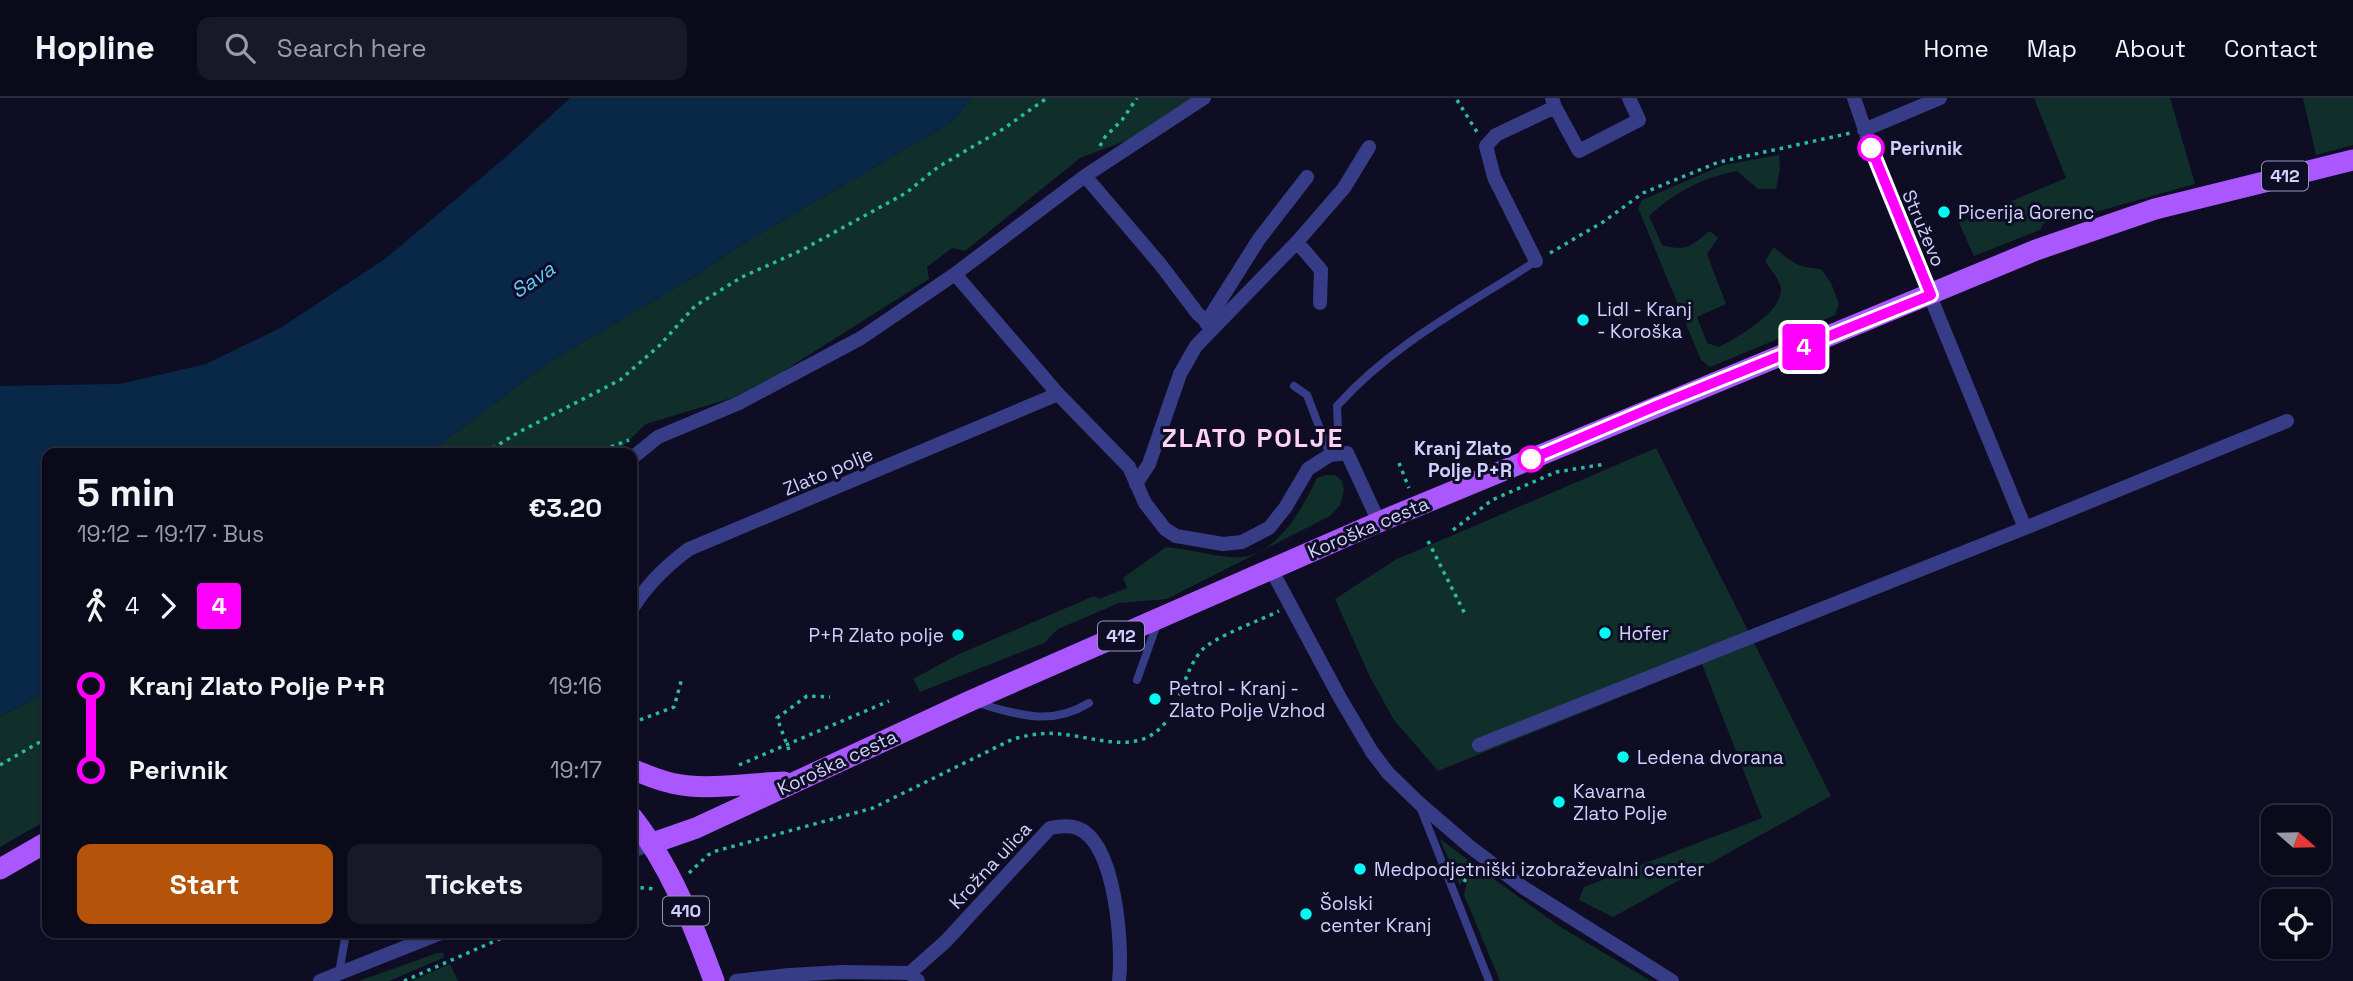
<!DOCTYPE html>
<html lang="en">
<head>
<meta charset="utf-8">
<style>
	body { margin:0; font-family:"Space Grotesk",sans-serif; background:#181828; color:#f1f3f6; height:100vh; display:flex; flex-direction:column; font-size:26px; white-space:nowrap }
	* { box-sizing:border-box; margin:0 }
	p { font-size:23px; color:#999aa3 }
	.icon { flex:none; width:38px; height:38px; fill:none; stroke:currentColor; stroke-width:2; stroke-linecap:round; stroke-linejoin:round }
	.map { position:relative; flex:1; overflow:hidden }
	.drawer { position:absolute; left:42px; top:350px; width:595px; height:490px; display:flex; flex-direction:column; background:#0a0a1b; border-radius:14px; box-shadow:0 2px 5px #0004,0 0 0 2px #2a2b3a }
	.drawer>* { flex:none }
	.badge { padding:0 14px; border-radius:5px; font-size:24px; line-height:46px }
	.needle { width:46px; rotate:110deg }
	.controls { position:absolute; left:2261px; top:707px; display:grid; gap:14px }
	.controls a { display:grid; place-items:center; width:70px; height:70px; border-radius:14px; background:#0a0a1b; box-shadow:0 2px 5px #0004,0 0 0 2px #2a2b3a; font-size:35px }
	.map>.badge { position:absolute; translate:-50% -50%; box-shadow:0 0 0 4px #fff }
	.legs { display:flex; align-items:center; gap:10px; height:77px; padding:0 35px; font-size:23px }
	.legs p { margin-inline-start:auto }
	.summary { display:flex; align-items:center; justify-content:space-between; height:119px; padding:0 35px }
	h1 { font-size:38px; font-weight:700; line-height:52px }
	.primary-button { display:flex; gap:14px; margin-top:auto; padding:14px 35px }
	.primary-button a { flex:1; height:80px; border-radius:14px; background:#b45309; color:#fff; font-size:28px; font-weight:700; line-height:80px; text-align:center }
	.primary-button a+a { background:#181828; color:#f1f3f6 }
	ul { padding:0 35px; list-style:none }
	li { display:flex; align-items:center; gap:24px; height:84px; font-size:26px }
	li i { display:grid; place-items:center; width:10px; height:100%; margin:0 9px; background:currentColor }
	li i::after { content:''; width:18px; height:18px; margin:-9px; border:5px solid; border-radius:50%; background:#0a0a1b }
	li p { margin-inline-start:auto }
	li:first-child i { background:linear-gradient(#0000 50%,currentColor 0) }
	li:last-child i { background:linear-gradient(currentColor 50%,#0000 0) }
	header { display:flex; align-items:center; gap:42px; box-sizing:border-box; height:98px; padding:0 35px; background:#0a0a1b; border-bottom:2px solid #2a2b3a }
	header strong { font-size:33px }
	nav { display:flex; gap:38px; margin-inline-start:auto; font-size:24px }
	.search { width:490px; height:63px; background:#181828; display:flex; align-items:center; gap:18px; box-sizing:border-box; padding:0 24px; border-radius:14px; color:#999aa3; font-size:26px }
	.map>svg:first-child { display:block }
	.green { fill:#102f2a }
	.water { fill:#092847 }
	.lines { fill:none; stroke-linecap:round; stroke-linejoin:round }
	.path { stroke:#29bb9f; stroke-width:3.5; stroke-dasharray:3.5 5; stroke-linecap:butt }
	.lane { stroke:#363d86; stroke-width:8 }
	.street { stroke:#363d86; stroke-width:14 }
	.primary { stroke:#aa57ff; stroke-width:21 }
	.line-1-casing { stroke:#fff; stroke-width:16 }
	.line-1 { stroke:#f0f; stroke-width:10 }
	.stop-1-dot { fill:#fff; stroke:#f0f; stroke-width:3.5 }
	.poi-dot { fill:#00fbf3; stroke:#0e0d24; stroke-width:2.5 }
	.labels { text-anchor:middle; stroke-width:6; stroke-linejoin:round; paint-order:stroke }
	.shield { fill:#0e0d24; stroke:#9696bd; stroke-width:2 }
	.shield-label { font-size:18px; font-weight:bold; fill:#d0d1ff }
	.stop-label { font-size:19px; font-weight:bold; fill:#d0d1ff; stroke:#0e0d24; text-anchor:start }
	.poi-label { font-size:19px; fill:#d0d1ff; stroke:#0e0d24; text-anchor:start }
	.street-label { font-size:19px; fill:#d0d1ff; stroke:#0e0d24 }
	.water-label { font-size:21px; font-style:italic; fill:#5ecaff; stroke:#0e0d24 }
	.district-label { font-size:26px; font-weight:bold; letter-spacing:2px; fill:#ffd2f5; stroke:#0e0d24 }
</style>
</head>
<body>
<header>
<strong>Hopline</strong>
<div class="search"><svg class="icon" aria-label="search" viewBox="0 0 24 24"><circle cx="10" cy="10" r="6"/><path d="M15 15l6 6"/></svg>Search here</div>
<nav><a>Home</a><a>Map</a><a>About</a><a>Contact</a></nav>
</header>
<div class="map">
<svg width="2353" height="883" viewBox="0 0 2353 883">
	<rect width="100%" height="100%" fill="#0e0d24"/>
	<path class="green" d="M971,0H1194L1141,37L1080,60L965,153L952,150L927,169L929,181L782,274L735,299L646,326L616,355H429L548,265L702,174L739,148L952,24Z
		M2034,0H2170L2195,86L2092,115L2059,119L2044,125L2040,132L1974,158L1959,125L2066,80Z
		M2303,0H2353V47L2316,57Z
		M1779,57L1780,71L1776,91H1758L1737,73C1703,79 1674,95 1649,118L1662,147C1688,154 1690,148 1710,133L1718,140L1707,156L1726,206L1697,219L1707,245L1719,249C1737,239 1782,215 1781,191C1780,182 1770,171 1765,163L1774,149C1791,164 1799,170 1821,171L1831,185L1839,206L1835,217L1710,269L1701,262L1638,110L1642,102L1723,67Z
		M1656,350L1831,698L1613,819L1579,802L1584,789L1762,720L1702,566L1438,673L1394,622L1370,579L1335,501L1395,462Z
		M1326,377H1335L1342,383L1344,393L1340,407L1330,418L1167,501L1119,505L1058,531L1044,545L920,594L913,581L959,556L1094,498L1099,501L1127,490L1123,480L1166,449C1188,451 1209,457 1230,459C1274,464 1301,413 1317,380Z
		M47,594V722L0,749V618Z
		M1440,741L1471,764L1460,788Z
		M1476,768L1559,828L1651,883H1500L1464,797L1468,779Z
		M437,855H444L443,860L389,883H359Z
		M450,866L458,883H411Z"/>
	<path class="water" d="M570,0H971L952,24L739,148L702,174L548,265L429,355H47V594L0,618V288L120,286L206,266L282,229L385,161L507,58Z"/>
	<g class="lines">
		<path class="path" d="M1457,2L1477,34
			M1100,48L1105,39L1122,22L1137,0
			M1550,155L1603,124L1643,95L1719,64L1851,35
			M485,355L519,334L620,282L660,247L695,208L742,179L802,152L906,95L938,69L1003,31L1047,0
			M595,355L629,342
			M1399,365L1409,390
			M1453,432L1492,402L1556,374L1606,366
			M1428,443L1465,516
			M632,625L674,609L682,580
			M789,652L777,620L807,598L830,599
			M0,667L47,640
			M739,667L889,603
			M689,775L708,757L716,753L873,710L1013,641C1029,637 1043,634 1060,636C1086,638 1115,649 1140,642C1182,629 1177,580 1202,552C1214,539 1261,522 1279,513
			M1464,784L1472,770
			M632,789L654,791
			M404,883L513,835"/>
		<path class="lane" d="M1294,288L1307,297L1330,357
			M1338,330L1337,308C1394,245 1465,209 1536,163
			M1137,582L1157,526
			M977,605C1017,616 1050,629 1089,605
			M1421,711L1489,883
			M339,875L346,835"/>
		<path class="street" d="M1555,9L1579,53L1639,22L1629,0
			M1864,32L1940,0
			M1085,78L1160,166L1198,216L1213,229
			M1297,144L1321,172L1320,205
			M1536,163L1494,79L1486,48L1496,37L1555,9L1552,0
			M955,176L1058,296L1129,369L1145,405L1165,431L1176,438L1223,446L1242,444L1269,430L1285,410L1308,371L1330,357L1347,355L1379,424
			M1206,225L1259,141L1307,79
			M632,360L658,339L739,305L861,240L955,176L1085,78L1204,0
			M1136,386L1149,366L1180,276L1196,248L1297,144L1344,90L1369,49
			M2025,430L2287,323
			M1271,471L1340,600L1372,654L1388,675L1419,705L1469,748L1524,790L1672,883
			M632,511C647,486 666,468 689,451L1058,296
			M1479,647L2025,430L1879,73L1854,0
			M632,753L653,745
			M910,875L946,843L1050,730C1060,728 1068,727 1077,730C1116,743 1123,849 1119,883
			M320,883L441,835
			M736,883L789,877L843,874L910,875L918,883"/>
		<path class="primary" d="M632,671C650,679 670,687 690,688C721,691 753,685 784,684
			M632,719C670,767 693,826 714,883
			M653,745L696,730L970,603L1379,424L2036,152L2155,111L2353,62
			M0,771L47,744"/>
	</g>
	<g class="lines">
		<defs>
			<path id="line-1" d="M1531,361L1656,308L1931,197L1871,50"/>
		</defs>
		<use href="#line-1" class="line-1-casing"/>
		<use href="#line-1" class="line-1"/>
	</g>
	<g class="stop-1-dot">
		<circle cx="1871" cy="50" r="12"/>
		<circle cx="1531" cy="361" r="12"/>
	</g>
	<g class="poi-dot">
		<circle cx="1944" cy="114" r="7"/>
		<circle cx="1583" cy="222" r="7"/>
		<circle cx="1605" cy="535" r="7"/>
		<circle cx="958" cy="537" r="7"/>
		<circle cx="1155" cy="601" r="7"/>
		<circle cx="1623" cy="659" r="7"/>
		<circle cx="1559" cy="704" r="7"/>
		<circle cx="1360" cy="771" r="7"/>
		<circle cx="1306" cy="816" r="7"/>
	</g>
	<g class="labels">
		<g class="shield">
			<rect x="2262" y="63.5" width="46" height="29" rx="5"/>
			<rect x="1098" y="523.5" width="46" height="29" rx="5"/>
			<rect x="663" y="798.5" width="46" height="29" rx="5"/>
		</g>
		<g class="shield-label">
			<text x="2285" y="84">412</text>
			<text x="1121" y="544">412</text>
			<text x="686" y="819">410</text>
		</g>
		<g class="stop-label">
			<text x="1890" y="57">Perivnik</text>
			<text x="1512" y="357" text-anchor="end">Kranj Zlato<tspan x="1512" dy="22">Polje P+R</tspan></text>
		</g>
		<g class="poi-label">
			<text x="1958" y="121">Picerija Gorenc</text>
			<text x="1597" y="218">Lidl - Kranj<tspan x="1597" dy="22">- Koroška</tspan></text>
			<text x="1619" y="542">Hofer</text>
			<text x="944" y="544" text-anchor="end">P+R Zlato polje</text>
			<text x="1169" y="597">Petrol - Kranj -<tspan x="1169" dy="22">Zlato Polje Vzhod</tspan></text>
			<text x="1637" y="666">Ledena dvorana</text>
			<text x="1573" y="700">Kavarna<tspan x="1573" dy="22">Zlato Polje</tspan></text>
			<text x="1374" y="778">Medpodjetniški izobraževalni center</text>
			<text x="1320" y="812">Šolski<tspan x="1320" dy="22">center Kranj</tspan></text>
		</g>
		<g class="street-label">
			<text transform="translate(1924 130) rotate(67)" y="7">Struževo</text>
			<text transform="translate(828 373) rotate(-23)" y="7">Zlato polje</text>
			<text transform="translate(1368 429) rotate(-23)" y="7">Koroška cesta</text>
			<text transform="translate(837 664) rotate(-25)" y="7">Koroška cesta</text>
			<text transform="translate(990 767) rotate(-47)" y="7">Krožna ulica</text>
		</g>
		<g class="water-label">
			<text transform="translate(533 182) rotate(-34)" y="7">Sava</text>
		</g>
		<g class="district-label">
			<text x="1253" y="349">ZLATO POLJE</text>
		</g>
	</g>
</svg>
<div class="controls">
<a><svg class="needle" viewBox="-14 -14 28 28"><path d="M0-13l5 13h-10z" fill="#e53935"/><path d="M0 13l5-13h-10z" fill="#999aa3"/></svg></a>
<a><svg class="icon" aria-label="locate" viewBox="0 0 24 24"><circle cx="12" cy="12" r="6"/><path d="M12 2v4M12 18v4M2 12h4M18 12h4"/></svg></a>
</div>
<b class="badge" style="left:1804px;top:249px;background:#f0f;color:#fff">4</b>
<section class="drawer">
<div class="summary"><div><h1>5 min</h1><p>19:12 – 19:17 · Bus</p></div><b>€3.20</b></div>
<div class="legs"><svg class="icon" aria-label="walk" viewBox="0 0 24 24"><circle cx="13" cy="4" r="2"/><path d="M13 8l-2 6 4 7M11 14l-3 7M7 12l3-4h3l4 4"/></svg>4<svg class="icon" aria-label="forward" viewBox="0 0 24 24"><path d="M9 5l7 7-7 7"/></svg><b class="badge" style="background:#f0f;color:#fff">4</b></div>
<ul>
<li><i style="color:#f0f"></i><b>Kranj Zlato Polje P+R</b><p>19:16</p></li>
<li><i style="color:#f0f"></i><b>Perivnik</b><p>19:17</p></li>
</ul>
<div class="primary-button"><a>Start</a><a>Tickets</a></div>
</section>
</div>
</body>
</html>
